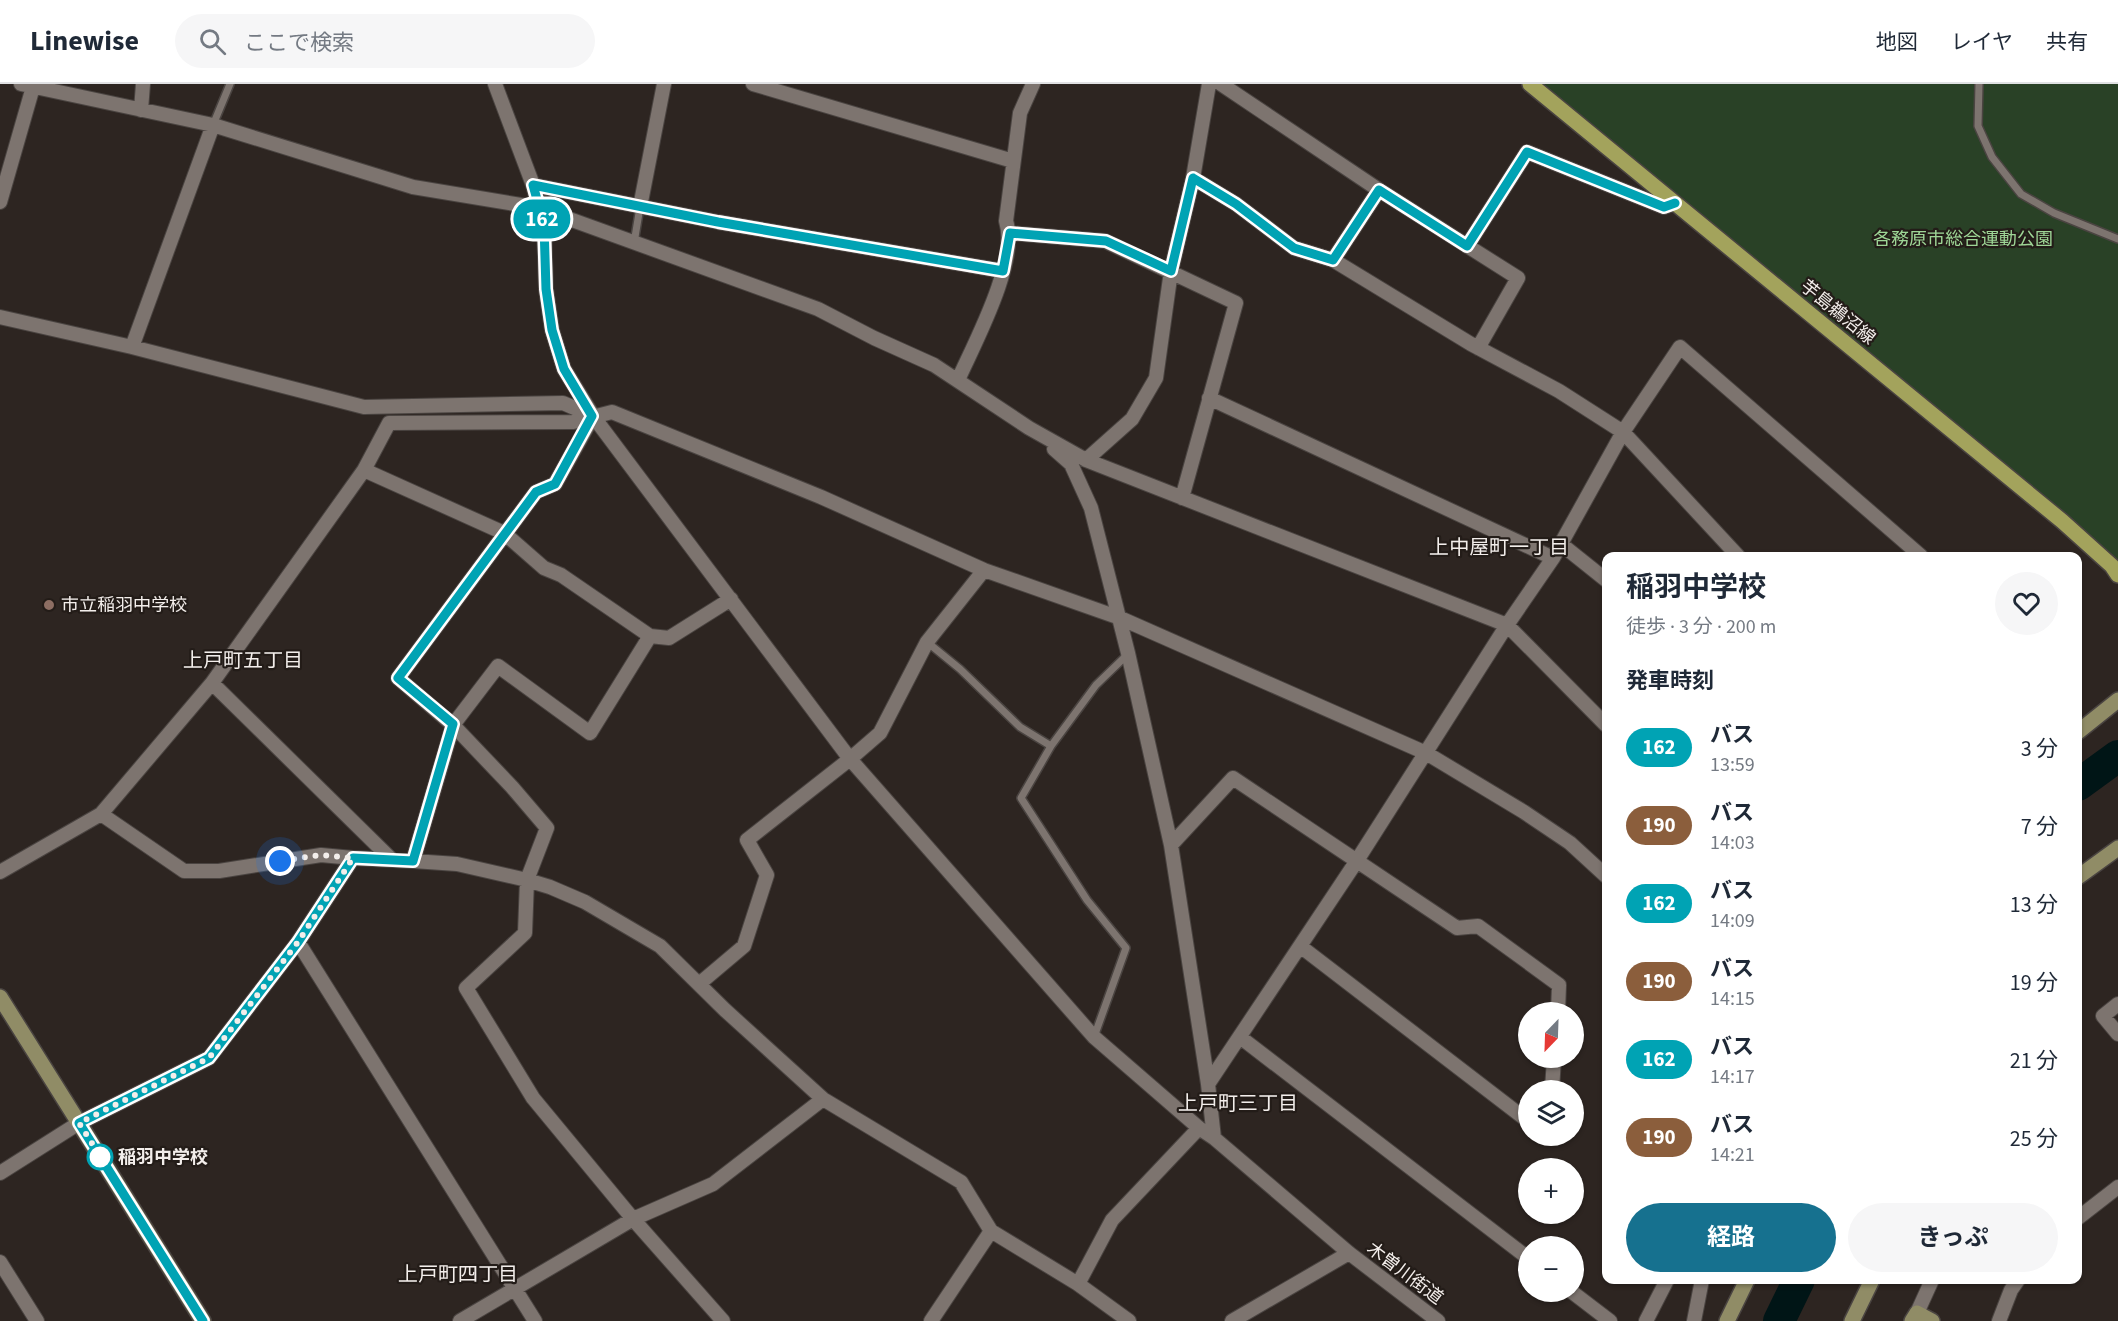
<!DOCTYPE html>
<html lang="ja">
<head>
<meta charset="utf-8">
<style>
	body { margin:0; font-family:"Source Sans 3","Noto Sans JP",sans-serif; background:#f6f6f7; color:#1f2937; height:100vh; display:flex; flex-direction:column; font-size:22px; white-space:nowrap }
	* { box-sizing:border-box; margin:0 }
	p { font-size:20px; color:#747a83 }
	.icon { flex:none; width:33px; height:33px; fill:none; stroke:currentColor; stroke-width:2; stroke-linecap:round; stroke-linejoin:round }
	.map { position:relative; flex:1; overflow:hidden }
	.panel { position:absolute; left:1602px; top:468px; width:480px; height:732px; display:flex; flex-direction:column; background:#fff; border-radius:12px; box-shadow:0 2px 4px #0004 }
	.panel>* { flex:none }
	.badge { padding:0 12px; border-radius:20px; font-size:21px; line-height:39px }
	.needle { width:39px; rotate:203deg }
	.fabs { position:absolute; left:1518px; top:918px; display:grid; gap:12px }
	.fabs a { display:grid; place-items:center; width:66px; height:66px; border-radius:50%; background:#fff; box-shadow:0 2px 4px #0004; font-size:30px }
	.you { position:absolute; width:30px; height:30px; margin:-15px; border:4px solid #fff; border-radius:50%; background:#1a73e8; box-shadow:0 0 0 9px #1a73e833 }
	.map>.badge { position:absolute; translate:-50% -50%; box-shadow:0 0 0 3px #fff }
	h2 { padding:0 24px; font-size:22px; line-height:54px }
	.round { display:grid; place-items:center; flex:none; width:63px; height:63px; border-radius:32px; background:#f6f6f7 }
	.summary { display:flex; align-items:center; justify-content:space-between; height:102px; padding:0 24px }
	h1 { font-size:28px; font-weight:700; line-height:45px }
	.button { display:flex; gap:12px; margin-top:auto; padding:12px 24px }
	.button a { flex:1; height:69px; border-radius:36px; background:#16718f; color:#fff; font-size:24px; font-weight:700; line-height:69px; text-align:center }
	.button a+a { background:#f6f6f7; color:#1f2937 }
	ul { padding:0; list-style:none }
	li { display:flex; align-items:center; gap:18px; height:78px; padding:0 24px }
	li div { flex:1 }
	li b { display:block; font-size:22px }
	li em { font-style:normal }
	li .badge { min-width:66px; font-weight:700; text-align:center }
	header { display:flex; align-items:center; gap:36px; box-sizing:border-box; height:84px; padding:0 30px; background:#fff; border-bottom:2px solid #e0e1e3 }
	header strong { font-size:28px }
	nav { display:flex; gap:33px; margin-inline-start:auto; font-size:21px }
	.search { width:420px; height:54px; background:#f6f6f7; display:flex; align-items:center; gap:15px; box-sizing:border-box; padding:0 21px; border-radius:33px; color:#747a83; font-size:22px }
	.map>svg:first-child { display:block }
	.green { fill:#294126 }
	.lines { fill:none; stroke-linecap:round; stroke-linejoin:round }
	.river { stroke:#001516; stroke-width:32 }
	.lane-casing { stroke:#4a4441; stroke-width:10 }
	.street-casing { stroke:#4a4441; stroke-width:16 }
	.secondary-casing { stroke:#4a4441; stroke-width:18 }
	.primary-casing { stroke:#4a4441; stroke-width:18 }
	.lane { stroke:#7d746f; stroke-width:7 }
	.street { stroke:#7d746f; stroke-width:14 }
	.secondary { stroke:#908c66; stroke-width:15 }
	.primary { stroke:#a3a35c; stroke-width:15 }
	.line-casing { stroke:#fff; stroke-width:14 }
	.line { stroke:#00a3b4; stroke-width:9 }
	.walk { stroke:#f3eeeb; stroke-width:6; stroke-dasharray:0 10.8 }
	.education-dot { fill:#8d6e63; stroke:#231c18; stroke-width:2 }
	.stop-dot { fill:#fff; stroke:#00a3b4; stroke-width:3 }
	.labels { text-anchor:middle; stroke-width:4.5; stroke-linejoin:round; paint-order:stroke }
	.park-label { font-size:18px; fill:#9ed696; stroke:#231c18 }
	.street-label { font-size:18px; fill:#f3eeeb; stroke:#231c18 }
	.poi-label { font-size:18px; fill:#f3eeeb; stroke:#231c18; text-anchor:start }
	.stop-label { font-size:18px; font-weight:bold; fill:#f3eeeb; stroke:#231c18; text-anchor:start }
	.neighbourhood-label { font-size:20px; fill:#f3eeeb; stroke:#231c18 }
</style>
</head>
<body>
<header>
<strong>Linewise</strong>
<div class="search"><svg class="icon" aria-label="search" viewBox="0 0 24 24"><circle cx="10" cy="10" r="6"/><path d="M15 15l6 6"/></svg>ここで検索</div>
<nav><a>地図</a><a>レイヤ</a><a>共有</a></nav>
</header>
<div class="map">
<svg width="2118" height="1237" viewBox="0 0 2118 1237">
	<rect width="100%" height="100%" fill="#2d2521"/>
	<path class="green" d="M1530,0H2118V491Z"/>
	<g class="lines">
		<path class="river" d="M2078,701L2118,672
			M1779,1237L1799,1196"/>
		<defs>
			<path id="lane" d="M1979,0L1978,42L1992,73L2021,110L2054,129L2118,155
				M213,41L230,0
				M634,159L640,123
				M927,558L960,585L1020,643L1051,662L1021,714L1087,816L1126,864L1094,953
				M1051,662L1096,601L1128,570"/>
			<path id="street" d="M21,0L213,41L413,103L539,124L544,141L546,205L552,246L564,285L593,332L850,675L1094,953L1199,1044L1214,1054L1349,1169L1438,1237
				M495,0L533,101L539,124L818,225L874,254L934,281L1029,344L1086,376L1507,541L1606,641
				M753,0L1013,77
				M1221,0L1379,106L1333,176
				M141,26L143,0
				M1193,94L1236,120L1294,164L1333,176L1471,260L1559,307L1623,348L1738,472
				M533,101L718,138L1003,187
				M1379,106L1518,194L1478,264
				M0,118L33,3
				M640,123L664,0
				M1009,149L1105,157L1236,219L1182,414
				M1467,162L1527,68L1664,123L1675,119
				M0,233L132,263L364,323L563,319L593,332
				M132,263L213,41
				M958,296C975,258 1019,177 1006,137L1020,29L1033,0
				M1209,314L1553,474
				M1054,365L1071,380L1091,424L1128,569L1171,761L1208,1000L1214,1054
				M1086,376L1132,335L1156,294L1171,187L1193,94L1209,0
				M364,386L504,449L544,484L561,491L650,552
				M1561,460L1606,496
				M212,599L392,776
				M101,730L184,787H219L321,771L353,774L413,777L457,780L527,796L550,803L585,818L660,862L725,926L823,1015L961,1098L991,1147L1078,1200L1129,1237
				M1171,761L1233,694L1457,844L1478,842L1559,901L1558,928
				M413,777L453,641L398,594L536,408L555,400L593,332
				M0,788L101,730L212,599L364,386L389,339L573,338L612,328L821,413L984,486L1120,534L1426,669L1524,728L1570,759L1606,792
				M298,858L535,1237
				M1300,862L1528,1037
				M699,900L744,862L767,791L747,756L850,675L880,649L927,558L984,486
				M2118,920L2103,932L2118,950
				M1240,953L1528,1174
				M1208,1000L1356,778L1507,541L1553,474L1623,348L1680,263L1921,472
				M1552,1006L1554,974
				M1547,1052H1549
				M0,1089L79,1039L209,974L298,858L353,774
				M2078,1134L2118,1103
				M0,1178L37,1237
				M1078,1200L1112,1136L1199,1044
				M1572,1208L1610,1237
				M1917,1229L1932,1196
				M460,1237L633,1135L713,1100L823,1015
				M723,1237L633,1135L533,1014L466,904L525,849L527,796L547,744L512,703L453,641L498,582L590,649L650,552L669,554L731,515
				M931,1237L991,1147
				M1232,1237L1349,1169
				M1646,1237L1667,1196
				M1694,1237L1702,1196
				M1999,1237L2011,1206L2018,1196"/>
			<path id="secondary" d="M2078,648L2118,616
				M2078,793L2118,764
				M0,913L203,1237
				M1727,1237L1747,1196
				M1852,1237L1872,1196
				M1912,1237L1917,1229L1932,1237"/>
			<path id="primary" d="M1530,0L2062,437L2112,482L2118,491"/>
		</defs>
		<use href="#lane" class="lane-casing"/>
		<use href="#street" class="street-casing"/>
		<use href="#secondary" class="secondary-casing"/>
		<use href="#primary" class="primary-casing"/>
		<use href="#lane" class="lane"/>
		<use href="#street" class="street"/>
		<use href="#secondary" class="secondary"/>
		<use href="#primary" class="primary"/>
	</g>
	<g class="lines">
		<defs>
			<path id="line" d="M203,1237L79,1039L209,974L298,858L353,774L413,777L453,640L398,594L536,408L555,400L592,332L564,285L552,246L546,205L544,141L533,101L718,138L1003,187L1010,149L1106,157L1171,187L1193,94L1236,120L1294,164L1333,176L1379,106L1467,162L1527,68L1664,123L1675,119"/>
		</defs>
		<use href="#line" class="line-casing"/>
		<use href="#line" class="line"/>
		<path class="walk" d="M100,1073L102,1075L79,1039L209,974L298,858L353,774L321,771L280,777"/>
	</g>
	<circle class="education-dot" cx="49" cy="521" r="6"/>
	<circle class="stop-dot" cx="100" cy="1073" r="12"/>
	<g class="labels">
		<g class="park-label">
			<text x="1963" y="161">各務原市総合運動公園</text>
		</g>
		<g class="street-label">
			<text transform="translate(1838 228) rotate(39)" y="6">芋島鵜沼線</text>
			<text transform="translate(1405 1189) rotate(37)" y="6">木曽川街道</text>
		</g>
		<g class="poi-label">
			<text x="61" y="527">市立稲羽中学校</text>
		</g>
		<g class="stop-label">
			<text x="118" y="1079">稲羽中学校</text>
		</g>
		<g class="neighbourhood-label">
			<text x="1499" y="470">上中屋町一丁目</text>
			<text x="243" y="583">上戸町五丁目</text>
			<text x="1238" y="1026">上戸町三丁目</text>
			<text x="458" y="1197">上戸町四丁目</text>
		</g>
	</g>
</svg>
<div class="fabs">
<a><svg class="needle" viewBox="-14 -14 28 28"><path d="M0-13l5 13h-10z" fill="#e53935"/><path d="M0 13l5-13h-10z" fill="#747a83"/></svg></a>
<a><svg class="icon" aria-label="layers" viewBox="0 0 24 24"><path d="M12 4l9 5-9 5-9-5zM3 14l9 5 9-5"/></svg></a>
<a>+</a>
<a>−</a>
</div>
<div class="you" style="left:280px;top:777px"></div>
<b class="badge" style="left:542px;top:135px;background:#00a3b4;color:#fff">162</b>
<section class="panel">
<div class="summary"><div><h1>稲羽中学校</h1><p>徒歩 · 3 分 · 200 m</p></div><a class="round"><svg class="icon" aria-label="heart" viewBox="0 0 24 24"><path d="M12 20l-8-8c-3-5 5-10 8-4 3-6 11-1 8 4z"/></svg></a></div>
<h2>発車時刻</h2>
<ul>
<li><span class="badge" style="background:#00a3b4;color:#fff">162</span><div><b>バス</b><p>13:59</p></div><em>3 分</em></li>
<li><span class="badge" style="background:#8b5e3c;color:#fff">190</span><div><b>バス</b><p>14:03</p></div><em>7 分</em></li>
<li><span class="badge" style="background:#00a3b4;color:#fff">162</span><div><b>バス</b><p>14:09</p></div><em>13 分</em></li>
<li><span class="badge" style="background:#8b5e3c;color:#fff">190</span><div><b>バス</b><p>14:15</p></div><em>19 分</em></li>
<li><span class="badge" style="background:#00a3b4;color:#fff">162</span><div><b>バス</b><p>14:17</p></div><em>21 分</em></li>
<li><span class="badge" style="background:#8b5e3c;color:#fff">190</span><div><b>バス</b><p>14:21</p></div><em>25 分</em></li>
</ul>
<div class="button"><a>経路</a><a>きっぷ</a></div>
</section>
</div>
</body>
</html>
